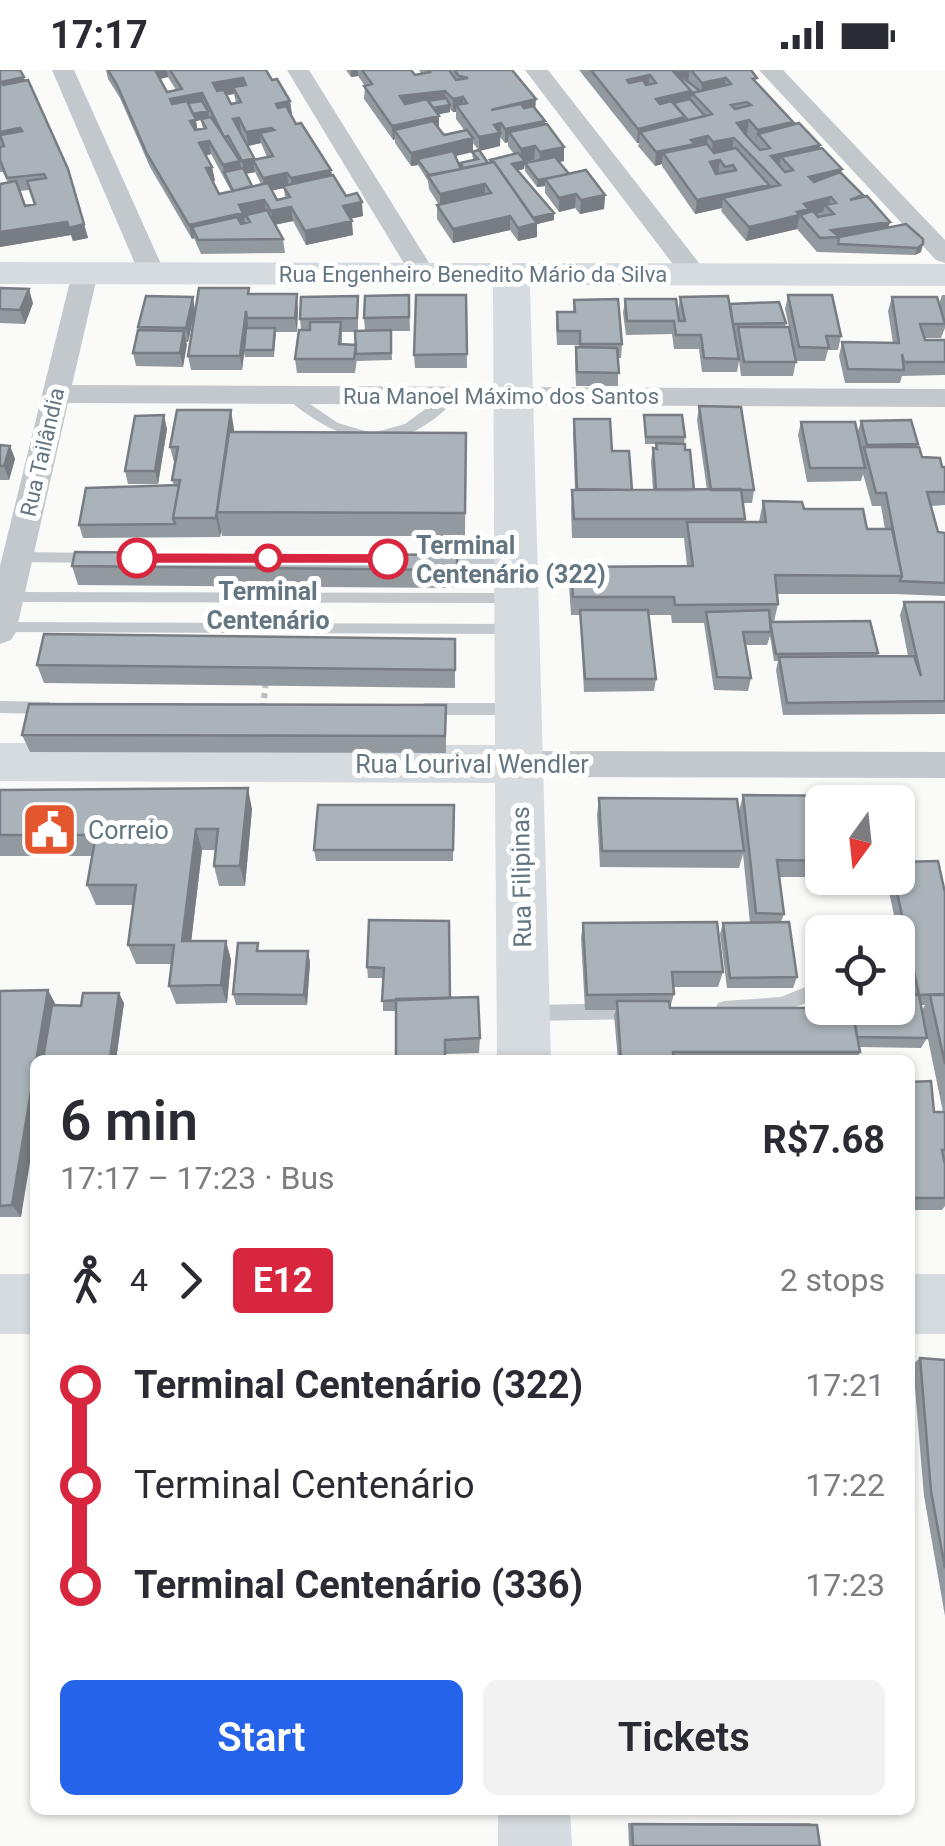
<!DOCTYPE html>
<html lang="en">
<head>
<meta charset="utf-8">
<style>
	body { margin:0; font-family:Roboto,sans-serif; background:#f2f2f3; color:#2b2b33; height:100vh; display:flex; flex-direction:column; font-size:38px; white-space:nowrap }
	* { box-sizing:border-box; margin:0 }
	p { font-size:32px; color:#7c7c81 }
	.icon { flex:none; width:55px; height:55px; fill:none; stroke:currentColor; stroke-width:2; stroke-linecap:round; stroke-linejoin:round }
	.map { position:relative; flex:1; overflow:hidden }
	.drawer { position:absolute; left:30px; top:985px; width:885px; height:760px; display:flex; flex-direction:column; background:#fff; border-radius:15px; box-shadow:0 2px 8px #0004 }
	.drawer>* { flex:none }
	.badge { padding:0 20px; border-radius:8px; font-size:35px; line-height:65px }
	.needle { width:65px; rotate:195deg }
	.fabs { position:absolute; left:805px; top:715px; display:grid; gap:20px }
	.fabs a { display:grid; place-items:center; width:110px; height:110px; border-radius:15px; background:#fff; box-shadow:0 2px 8px #0004; font-size:50px }
	.map>.badge { position:absolute; translate:-50% -50%; box-shadow:0 0 0 5px #fff }
	.legs { display:flex; align-items:center; gap:15px; height:110px; padding:0 30px; font-size:32px }
	.legs p { margin-inline-start:auto }
	.head { display:flex; align-items:center; justify-content:space-between; height:170px; padding:0 30px }
	h1 { font-size:55px; font-weight:600; line-height:75px }
	.cta { display:flex; gap:20px; margin-top:auto; padding:20px 30px }
	.cta a { flex:1; height:115px; border-radius:15px; background:#2563eb; color:#fff; font-size:40px; font-weight:600; line-height:115px; text-align:center }
	.cta a+a { background:#f2f2f3; color:#2b2b33 }
	ul { padding:0 30px; list-style:none }
	li { display:flex; align-items:center; gap:35px; height:100px; font-size:38px }
	li i { display:grid; place-items:center; width:15px; height:100%; margin:0 12px; background:currentColor }
	li i::after { content:''; width:25px; height:25px; margin:-12px; border:8px solid; border-radius:50%; background:#fff }
	li p { margin-inline-start:auto }
	li:first-child i { background:linear-gradient(#0000 50%,currentColor 0) }
	li:last-child i { background:linear-gradient(currentColor 50%,#0000 0) }
	.status { display:flex; justify-content:space-between; align-items:center; height:70px; padding:0 50px; background:#fff; direction:ltr }
	.status svg { height:28px; fill:currentColor }
	.map>svg:first-child { display:block }
	.lines { fill:none; stroke-linecap:round; stroke-linejoin:round }
	.path { stroke:#bbbfc2; stroke-width:6; stroke-dasharray:5 5; stroke-linecap:butt }
	.lane { fill:#c3c8cc; fill-rule:evenodd }
	.street { fill:#c3c8cc; fill-rule:evenodd }
	.secondary { fill:#d6dbdf; fill-rule:evenodd }
	.wall { fill:#929a9f; fill-rule:evenodd }
	.shaded-wall { fill:#777d82 }
	.building { fill:#aab3b9; stroke:#777d82; stroke-width:2.5; fill-rule:evenodd }
	.line-1 { fill:#d7263d; stroke:#fff; stroke-width:2.5 }
	.stop-1-dot { fill:#fff; stroke:#d7263d; stroke-width:5 }
	.labels { text-anchor:middle; stroke-width:10; stroke-linejoin:round; paint-order:stroke }
	.far-street-label { font-size:22px; fill:#657683; stroke:#fff }
	.stop-label { font-size:25px; font-weight:bold; fill:#657683; stroke:#fff; text-anchor:start }
	.street-label { font-size:25px; fill:#657683; stroke:#fff }
	.poi-label { font-size:25px; fill:#657683; stroke:#fff; text-anchor:start }
</style>
</head>
<body>
<div class="status"><b>17:17</b><svg viewBox="0 0 49 12"><path d="M0 12V9h3v3zM5 12V6h3v6zM10 12V3h3v9zM15 12V0h3v12zM26 1h20v11H26zM47 4h2v5h-2z"/></svg></div>
<div class="map">
<svg width="945" height="1776" viewBox="0 0 945 1776">
	<rect width="100%" height="100%" fill="#fafaf8"/>
	<g class="lines">
		<path class="path" d="M263,638L266,610"/>
		<path class="lane" d="M291,321L338,353L372,363L405,354L447,323H457L459,326C400,390 347,379 286,328L284,325Z
			M18,482L97,483L104,488L97,493L18,492L11,487Z
			M433,484H515L522,489L515,494H433L426,489Z
			M8,522L516,523L523,528L516,533L8,532L1,527Z
			M1,552L516,554L523,559L516,564L1,562Z
			M0,631L49,632L57,638L49,644L0,643Z
			M425,633H514L522,639L514,645H425L417,639Z
			M822,910V926L782,943L724,947L718,945L715,939L718,933L724,931L781,927Z
			M638,933L644,935L647,941L644,947L638,949L529,951L523,949L520,943L523,937L529,935Z"/>
		<path class="street" d="M52,0H74L165,203L161,209H143L139,203Z
			M287,0H309L436,204L432,210H414Z
			M525,0H548L703,198L707,204L703,210H685Z
			M759,0H783L945,170V193L936,190Z
			M85,195L98,203L72,315L945,319V337L68,333L16,562L11,570L0,574V496L72,203Z
			M518,681L945,682V708L518,707L506,704L501,694L506,684Z"/>
		<path class="secondary" d="M0,192L945,194V216L530,215L551,990H497L495,713L0,711V673L495,675L493,215L0,214Z
			M0,1204H35V1264H0Z
			M910,1204H945V1264H910Z
			M498,1740H570L572,1776H498Z"/>
	</g>
	<path class="wall" d="M0,0L23,2H21L25,11L84,154L88,168L73,171L71,165L0,177L8,113L3,102H0ZM29,120L34,134L25,136L20,121Z
		M106,0H266L272,10L290,31L292,45L296,54L331,100L332,105L346,126L363,146L350,149L353,165L306,175L293,151L275,155L283,169L285,183L201,184L194,168L192,169L150,97L120,28L108,9ZM168,7L176,20L167,22L160,9ZM234,24L236,33L231,34L226,25ZM201,50L203,59L197,60L196,51ZM240,62L248,76L261,73L267,87L255,90ZM211,84L231,121L219,124L213,111H215L212,97L206,86ZM255,102L261,114L252,116L246,104ZM284,118L285,128L277,130L272,120Z
		M346,0H411L415,5L422,4L419,0H512L545,54L564,91L559,92L568,104L605,125L604,139L580,144L575,138L559,142L545,123V116L537,117L525,101V93L536,91L534,90L525,92L524,99L517,100L554,150L537,154V167L518,171L510,160L453,173L437,149V135H439L429,119L428,111L418,95L411,96L395,73V69L393,70L364,29L365,16L358,6L351,7ZM450,39L453,42H456V49L465,61L444,65L439,59L438,44L450,42ZM500,67L505,73L508,72V76L514,84L490,90V93H488L473,82V73L479,81L500,76ZM472,82L473,90L460,93V96L455,86Z
		M579,0H751L756,12L793,52V55L820,75V79L888,158L921,182L915,185L817,182L797,159L746,171L721,141L722,138L695,144L662,96V94L655,96L638,76L639,73H637Z
		M0,218L33,233L25,254L0,253Z
		M250,224L298,238L297,262H276L274,287H245L244,282L242,300H191L188,286Z
		M409,225L410,261H391L392,290L357,291V289L355,303H297L295,289L301,260L300,249L358,226V261H365L364,248ZM342,262H355L356,279L342,274Z
		M466,225L467,298H415L414,285Z
		M788,225L841,266L838,280H828L825,291H796L793,306H741L739,291L737,302H702L699,279H674L672,264L626,265L623,243L625,229L679,251L678,241L680,227L730,234L786,253L785,257H789L785,239Z
		M942,225H945V258L941,268H925V270H945V305L902,306L900,313H845L839,286L842,272L893,273L888,241L892,227L939,234Z
		M574,230L622,274L621,288H618V316H576L575,291L576,277H579V275H557L556,256L557,242H573Z
		M195,240L188,272H186L183,297L136,296L133,283L139,261L138,257Z
		M699,336L754,420L752,433H743L744,452H759L763,431L804,439L867,459H885L881,436H872L863,404L861,411L807,412L798,365L801,352L857,364L861,351L918,374L917,377L922,387L945,397V435L931,436L938,462L945,463V526L895,524H777L778,534L774,552L878,583L877,586H908L900,545L904,532H945V644L783,645L776,600L778,591H774L770,566L767,575H745L751,608L748,621L714,620L704,553H672L671,545H649L656,609L654,621L584,622L580,545H571L569,515L571,497L687,496L684,468H572L571,439L572,420H575L573,363L574,349L612,381L632,420H653L651,391L653,378H655L656,374H645L644,345L685,367L684,374L694,420H707L697,350Z
		M167,359L158,414H128L125,401Z
		M234,359V362L466,363L465,466H222L221,461L220,467L83,468L79,455L174,416L172,410L175,396L170,377Z
		M0,375L10,376L15,389L9,410H0Z
		M457,485V518L78,515L72,496Z
		M455,569V618L44,613L37,595Z
		M446,635V683L30,682L22,665Z
		M0,720L252,739L245,816H219L214,796L216,780H202L191,871H226L231,890L227,933L176,934L169,916L172,894H136L128,875L133,835H96L87,815L92,786H0Z
		M743,725L822,732V807H779L784,844L781,852L797,907L793,918H727L720,864L723,853H750L743,784L739,798L600,797L597,745L599,728L739,741Z
		M454,735L453,791H316L314,780Z
		M886,808H898L945,823V1136L942,1140H910V1012L934,1042H943L922,940L925,935H921L927,968L921,978L859,977L860,982L856,990H618L614,945L616,940H585L581,868L583,853L723,902L718,917H673L674,924L670,938H898L911,924Z
		M369,850L480,968L479,983L445,984L396,941H383V908H368L367,897Z
		M260,881L310,892L307,935H236L233,924Z
		M0,921L56,935L124,933L116,990H35L21,1147H0Z
		M920,1288L945,1290V1546L924,1426L913,1294Z
		M628,1753H809L817,1755L820,1776H629Z"/>
	<path class="shaded-wall" d="M154,0H167L168,7L155,10Z
		M351,0H358V6L351,7Z
		M690,0L688,11L679,13L673,1Z
		M650,5L648,18L626,23L627,10Z
		M24,7L27,21L6,25L2,12Z
		M243,8L244,22L233,17L234,24L216,27L213,13Z
		M726,8L724,22L701,26L702,13Z
		M445,21L446,35L400,40V26Z
		M691,21L689,35L654,42L656,29Z
		M202,23L204,36L172,43L170,29Z
		M463,27V40L456,35V42H453V29Z
		M536,29L535,42L491,40Z
		M290,31L292,45L277,47L276,34Z
		M450,35V42L432,46V38Z
		M208,41L209,48L196,51L198,63L190,51L193,44Z
		M439,46V59L394,60L395,69L393,70L392,56Z
		M685,47L683,60L640,62L639,73H637L638,59Z
		M239,48L241,62L235,63L233,49Z
		M749,50L747,64L735,66L737,53Z
		M545,51V65L509,62L508,72L505,73V59Z
		M793,52L790,66L758,64L755,74L758,60Z
		M501,53L500,76L479,81V67L494,55Z
		M20,58L24,71L0,67V62Z
		M271,58L273,71L260,63L261,73L248,76L246,62Z
		M708,66L706,80L663,83L662,94L655,96L656,82L691,70Z
		M473,68V82L421,94L417,89L418,95L411,96V83Z
		M734,68L732,81L711,86L713,72Z
		M209,71L211,84L201,87L199,73Z
		M820,75L817,89L781,87L779,98L771,86Z
		M535,76L534,90L525,92L524,99L512,102V94L520,92L521,79Z
		M564,77V91L539,96L540,82Z
		M254,88L255,93L253,90L255,102L244,104L242,91Z
		M720,90L718,104L708,106L710,92Z
		M240,91L242,105L224,102L223,95Z
		M212,97L215,111L208,112L206,98Z
		M842,99L839,113L807,121L809,107Z
		M331,100L333,114L292,122L291,108Z
		M287,103L289,117L265,122L263,108Z
		M569,104L545,109V116L537,117L538,110Z
		M485,114V128L440,138V124Z
		M769,115L767,129L723,128L722,138L695,144L697,130Z
		M576,124L575,138L559,142V128Z
		M605,125L604,139L580,144L581,130Z
		M831,127L828,139L825,135L823,142L808,146L800,145L797,159L746,171L749,157L797,142L804,134Z
		M264,130L266,143L244,148L245,157H192L194,168L192,169L189,155L239,135Z
		M362,132L363,146L344,150L343,136Z
		M291,137L293,151L273,155L271,141Z
		M554,143V150L537,154V167L518,171V158L531,148Z
		M510,146V160L453,173V159Z
		M352,151L353,165L306,175L305,161Z
		M67,152L71,165L0,177V162Z
		M890,152L886,166L840,167L831,160Z
		M84,154L88,168L73,171L69,158Z
		M923,174L921,182L915,185L917,178Z
		M29,219L33,233L25,254L20,240Z
		M297,224L298,238L297,262L295,248Z
		M193,227L195,240L188,272L186,258Z
		M246,241L248,255L242,300L240,286Z
		M184,261L187,275L183,297L180,283Z
		M231,340L234,359L224,442H217Z
		M164,345L167,359L158,414L155,401Z
		M10,376L15,389L9,410L4,396Z
		M217,442L221,461L220,467L216,448Z
		M248,718L252,739L245,816L240,796Z
		M196,759L202,780L189,890L182,871Z
		M226,871L231,890L227,933L221,915Z
		M308,881L310,892L307,935L304,925Z
		M48,920L56,935L44,990H36Z
		M119,923L124,933L116,990H111Z
		M35,996V1062L21,1147L12,1135Z"/>
	<path class="building" d="M0,0H20L24,7L2,12L3,15L28,10L68,99L84,154L69,158L67,152L0,162V114L16,111L25,136L35,134L27,111L46,108L44,104L7,108L0,90V77L4,76L0,65L22,61L20,58L0,62Z
		M108,0H155L167,22L182,19L170,0H266L272,10L277,9L290,31L276,34L278,38L286,36L296,54L301,53L331,100L291,108L287,103L263,108L253,90L273,86L260,63L274,60L271,58L246,62L239,48L233,49L254,88L242,91L228,66L224,67L202,23L170,29L172,34L187,31L196,50L190,51L195,60L206,58L201,49L211,47L240,91L223,95L209,71L199,73L212,97L206,98L219,124L268,113L277,130L290,127L283,116L333,105L346,126L357,123L362,132L343,136L352,151L305,161L291,137L271,141L264,130L239,135L243,143L189,155L147,84L117,15ZM243,8L246,15L233,17L241,32L231,34L224,20L217,21L213,13Z
		M362,0H411L415,5L430,2L429,0H449L456,10L468,8L459,6L454,0H512L536,29L491,40L521,34L524,38L533,36L545,51L505,59L501,53L494,55L500,63L479,67L456,35L467,33L463,27L453,29L445,21L400,26L405,34L427,29L439,46L392,56L364,16L372,14Z
		M591,0H676L673,1L691,21L656,29L660,34L672,31L685,47L638,59ZM650,5L656,13L646,15L643,10L629,13L627,10Z
		M691,0H751L757,8L753,9L793,52L758,60L749,50L737,53L745,64L760,80L770,78L758,64L799,53L820,75L771,86L785,102L793,100L781,87L822,78L842,99L809,107L814,112L840,102L863,125L850,130L867,126L890,152L831,160L840,167L820,168L800,145L749,157L723,128L780,115L734,68L713,72L708,66L691,70L695,74L656,82L640,62L712,44L692,23L731,14L726,8L702,13ZM747,32L751,35L735,39L731,35ZM831,127L836,133L825,135L834,144L818,147L813,141L800,145L797,142L809,139L804,134Z
		M679,7H682L700,21L692,23L691,27V21Z
		M446,28L450,35L433,38L428,31Z
		M690,29L705,46L688,50L673,33Z
		M202,31L208,41L193,44L188,33Z
		M433,51L444,65L467,60L473,68L411,83L394,60Z
		M547,54L564,77L540,82L535,76L521,79L509,62Z
		M707,74L714,83L736,78L769,115L697,130L663,83ZM720,90L725,97L733,95L736,100L716,104L710,92Z
		M479,80L488,93L463,98L460,93L478,89L472,82Z
		M453,81L461,99L429,105L417,89Z
		M518,83L525,91L512,94L554,143L533,148L494,92H492L490,90Z
		M555,87L569,104L538,110L525,93Z
		M494,92L537,153L518,158L510,146L453,159L437,135L491,123L485,114L440,124L428,106Z
		M243,98L252,116L233,121L224,102Z
		M586,100L605,125L581,130L576,124L559,128L545,109Z
		M267,140L283,169L198,170L192,157L237,147L241,154L250,152L246,145Z
		M906,154L923,169V174L917,178L838,174L839,167Z
		M0,218L29,219L20,240L0,239Z
		M199,218H249L248,224H297L295,248H247L246,241L240,286H188Z
		M409,225V247L364,248L365,226Z
		M416,225H466L467,284L414,285Z
		M788,225H832L841,266H826L829,278L799,277Z
		M146,226L193,227L186,258L138,257Z
		M358,226L357,248L300,249L301,227Z
		M728,226L739,289L704,288L701,265H676L674,251H627L625,229H676L679,251H685L680,227Z
		M892,227H937L945,254H920L925,270H945V292H904L902,284L904,300L848,299L842,272L899,273Z
		M618,229L622,274H580V261H558L557,242H575L574,230Z
		M779,232L786,253L733,254L730,234Z
		M310,252H341L339,274L356,275L354,289H295L299,260H310Z
		M738,257H789L796,292H744Z
		M246,258H275L273,280H244Z
		M138,260L184,261L180,283H133Z
		M391,260V283L356,284L355,261Z
		M576,277L617,278L619,303L577,302Z
		M699,336L741,337L754,420H711Z
		M177,340H231L216,448H173L180,410H172L178,377H170Z
		M164,345L155,401H125L135,346Z
		M644,345H682L685,367H646Z
		M574,349H610L612,381H629L632,420L577,419Z
		M911,350L918,374L867,375L861,351Z
		M801,352H855L865,398H810Z
		M229,362L466,363L465,443L217,442Z
		M656,373L685,374V380H690L694,420H656L653,378L657,379Z
		M0,375L10,376L4,396H0Z
		M864,377H919L922,387L940,388L942,397H945V422H927L938,462L945,463V513L900,511L902,506L886,423H876Z
		M179,415L173,448L175,454L79,455L86,418Z
		M741,419L745,449H574L572,420Z
		M763,431L802,432L804,439H863L867,459H892L902,506L775,505L778,534L675,535L674,527H573L571,497L693,496L687,452H766Z
		M75,482L457,485V500L72,496Z
		M904,532H945V631L787,633L779,587L914,586L921,606Z
		M580,540H648L656,609H585Z
		M769,540L771,562H743L751,608L717,607L706,542Z
		M870,551L878,583L776,584L770,552Z
		M44,564L455,569V600L37,595Z
		M29,634L446,635L445,666L22,665Z
		M248,718L240,796H214L218,759H196L182,871H226L221,915L169,916L174,875H128L136,815H87L96,765H0V720Z
		M743,725L870,726L871,732H822V791L777,790L784,844L756,843Z
		M599,728L737,729L744,781H602Z
		M318,735H454L453,780H314Z
		M938,791L945,823V924L919,925L894,808H898V792Z
		M369,850L449,851L450,928L382,931L384,898L367,897Z
		M717,852L723,902H672L674,924L587,925L583,853Z
		M789,852L797,907L730,908L723,853Z
		M238,873H258L257,881H308L304,925L233,924Z
		M48,920L12,1135L0,1136V921Z
		M83,923H119L110,988L43,989L52,935L81,936Z
		M898,924L919,925L927,968L857,967L852,938H898Z
		M930,925H945V994Z
		M478,927L480,968L445,970V990H396V929Z
		M617,931H669L670,938H852L860,982H673L674,990H621Z
		M931,1011L934,1042H945V1080H942L945,1095V1128H910V1012Z
		M920,1288L945,1290V1498L931,1421Z
		M632,1754L817,1755L820,1776H633Z"/>
	<path class="line-1" d="M137,482L388,483L396,489L388,494H137L129,488Z"/>
	<defs>
		<symbol id="civic-square" viewBox="-11 -11 22 22"><rect x="-9" y="-9" width="18" height="18" rx="4" fill="#e4572e" stroke="#fff"/><path d="M-.6-6.5H3V-4.5H.6V-3L4-1V1h2V6H-6V1h2V-1L-.6-3ZM-1.2 2.5V6h2.4V2.5Z" fill="#fff"/></symbol>
	</defs>
	<g fill-rule="evenodd">
		<use href="#civic-square" x="18" y="728" width="63" height="63"/>
	</g>
	<g class="stop-1-dot">
		<circle cx="137" cy="488" r="18"/>
		<circle cx="268" cy="488" r="12"/>
		<circle cx="388" cy="489" r="18"/>
	</g>
	<g class="labels">
		<g class="far-street-label">
			<text x="473" y="212">Rua Engenheiro Benedito Mário da Silva</text>
			<text x="501" y="334">Rua Manoel Máximo dos Santos</text>
			<text transform="translate(42 382) rotate(-77)" y="8">Rua Tailândia</text>
		</g>
		<g class="stop-label">
			<text x="416" y="484">Terminal<tspan x="416" dy="29">Centenário (322)</tspan></text>
			<text x="268" y="530" text-anchor="middle">Terminal<tspan x="268" dy="29">Centenário</tspan></text>
		</g>
		<g class="street-label">
			<text x="472" y="703">Rua Lourival Wendler</text>
			<text transform="translate(521 807) rotate(-91)" y="9">Rua Filipinas</text>
		</g>
		<g class="poi-label">
			<text x="88" y="769">Correio</text>
		</g>
	</g>
</svg>
<div class="fabs">
<a><svg class="needle" viewBox="-14 -14 28 28"><path d="M0-13l5 13h-10z" fill="#e53935"/><path d="M0 13l5-13h-10z" fill="#7c7c81"/></svg></a>
<a><svg class="icon" aria-label="locate" viewBox="0 0 24 24"><circle cx="12" cy="12" r="6"/><path d="M12 2v4M12 18v4M2 12h4M18 12h4"/></svg></a>
</div>
<section class="drawer">
<div class="head"><div><h1>6 min</h1><p>17:17 – 17:23 · Bus</p></div><b>R$7.68</b></div>
<div class="legs"><svg class="icon" aria-label="walk" viewBox="0 0 24 24"><circle cx="13" cy="4" r="2"/><path d="M13 8l-2 6 4 7M11 14l-3 7M7 12l3-4h3l4 4"/></svg>4<svg class="icon" aria-label="forward" viewBox="0 0 24 24"><path d="M9 5l7 7-7 7"/></svg><b class="badge" style="background:#d7263d;color:#fff">E12</b><p>2 stops</p></div>
<ul>
<li><i style="color:#d7263d"></i><b>Terminal Centenário (322)</b><p>17:21</p></li>
<li><i style="color:#d7263d"></i><span>Terminal Centenário</span><p>17:22</p></li>
<li><i style="color:#d7263d"></i><b>Terminal Centenário (336)</b><p>17:23</p></li>
</ul>
<div class="cta"><a>Start</a><a>Tickets</a></div>
</section>
</div>
</body>
</html>
